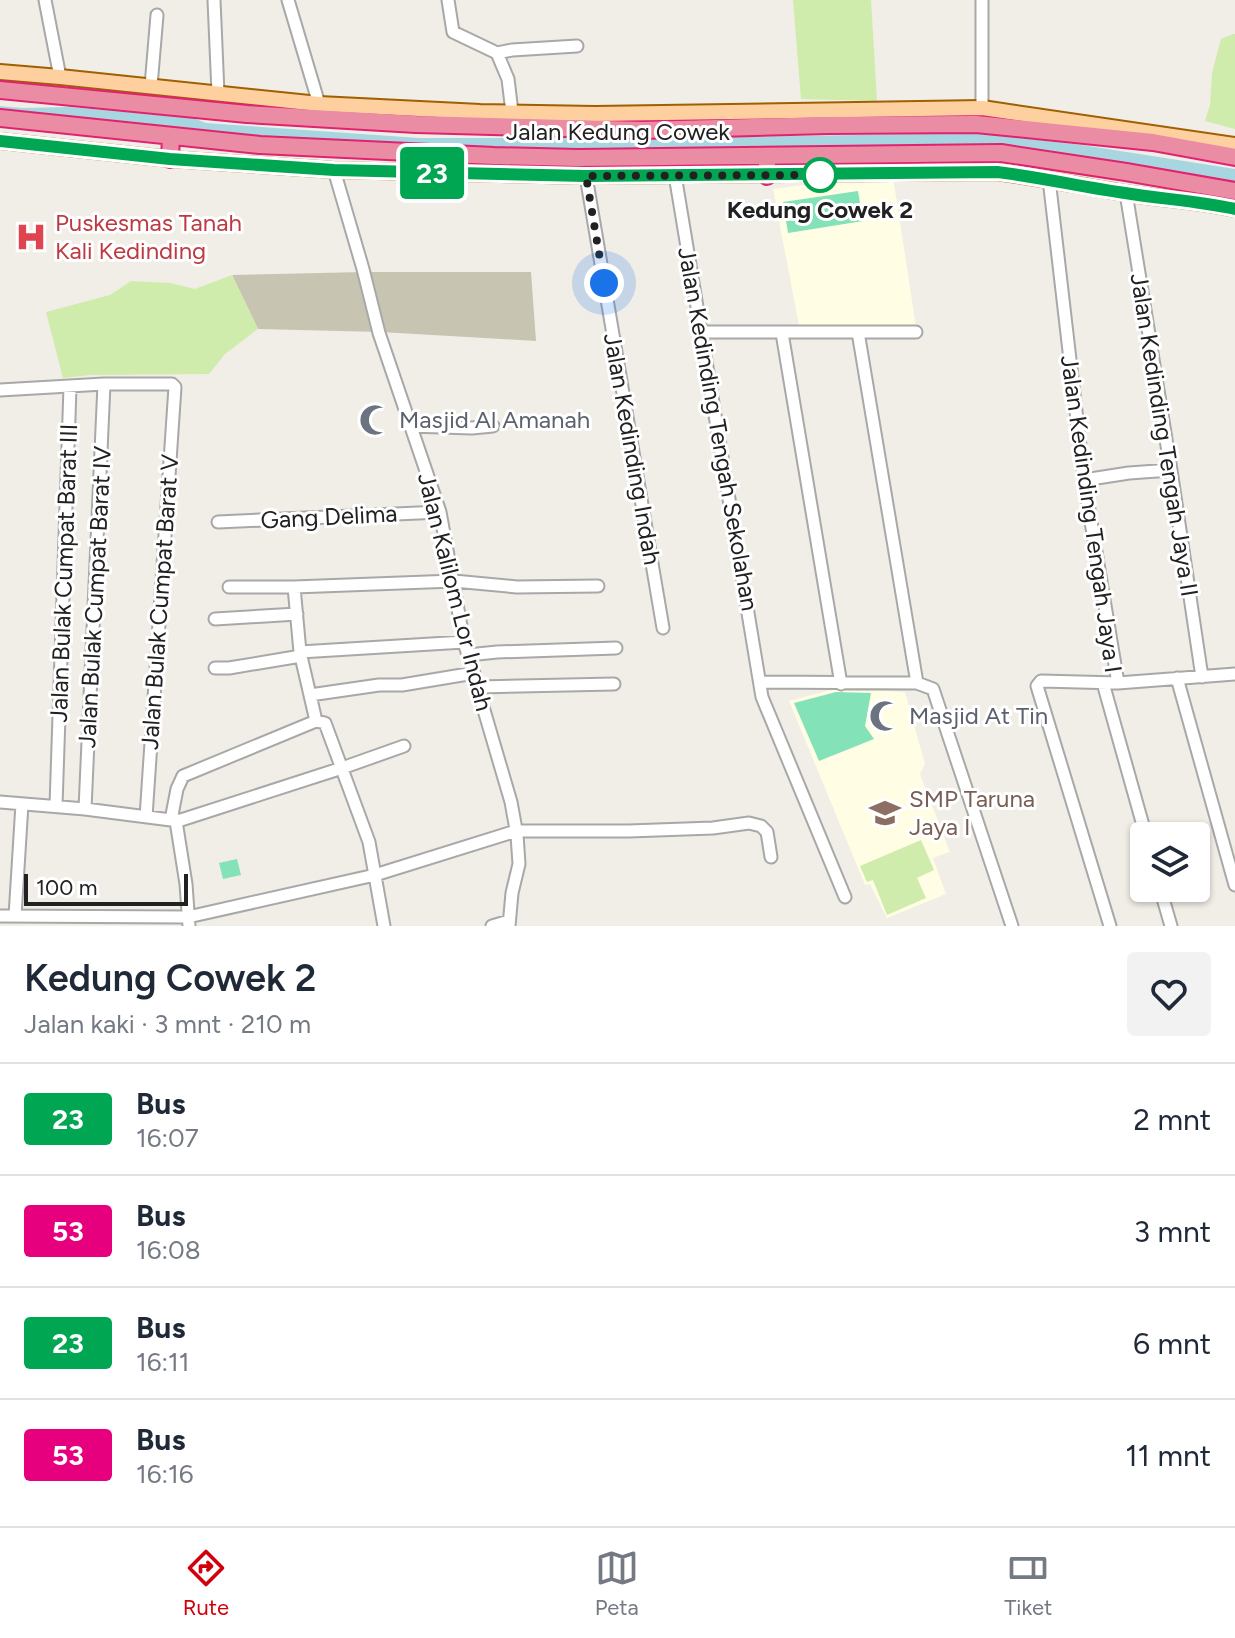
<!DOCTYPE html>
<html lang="id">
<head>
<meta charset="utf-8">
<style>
	body { margin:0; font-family:Figtree,sans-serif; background:#f2f2f3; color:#1f2937; height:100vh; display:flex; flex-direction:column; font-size:30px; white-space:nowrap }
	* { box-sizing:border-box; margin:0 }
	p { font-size:26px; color:#747a83 }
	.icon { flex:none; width:44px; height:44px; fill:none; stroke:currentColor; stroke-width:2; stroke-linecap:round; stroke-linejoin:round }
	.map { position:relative; height:926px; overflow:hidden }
	.drawer { display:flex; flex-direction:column; background:#fff; flex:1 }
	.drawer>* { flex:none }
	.badge { padding:0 16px; border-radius:6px; font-size:28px; line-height:52px }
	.buttons { position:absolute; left:1130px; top:822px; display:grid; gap:16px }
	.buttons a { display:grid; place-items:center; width:80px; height:80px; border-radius:8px; background:#fff; box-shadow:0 2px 6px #0004; font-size:40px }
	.scale { position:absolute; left:24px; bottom:20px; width:164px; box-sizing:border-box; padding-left:8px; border:4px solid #212121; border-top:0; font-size:22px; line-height:28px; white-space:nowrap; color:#212121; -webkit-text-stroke:6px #fff; paint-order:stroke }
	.you { position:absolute; width:40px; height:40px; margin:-20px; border:6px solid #fff; border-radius:50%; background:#1a73e8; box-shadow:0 0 0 12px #1a73e833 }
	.map>.badge { position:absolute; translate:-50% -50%; box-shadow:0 0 0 4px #fff }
	.round { display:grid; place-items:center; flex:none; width:84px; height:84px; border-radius:8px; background:#f2f2f3 }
	.summary { display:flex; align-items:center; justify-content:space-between; height:136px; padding:0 24px }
	h1 { font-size:38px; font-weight:600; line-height:60px }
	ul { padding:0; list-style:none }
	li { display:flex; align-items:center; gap:24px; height:112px; padding:0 24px; border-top:2px solid #e0e1e3 }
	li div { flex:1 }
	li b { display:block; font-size:30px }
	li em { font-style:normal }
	li .badge { min-width:88px; font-weight:700; text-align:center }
	.tab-bar { display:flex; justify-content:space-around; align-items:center; height:112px; border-top:2px solid #e0e1e3; background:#fff; font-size:22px; color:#747a83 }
	.tab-bar a { display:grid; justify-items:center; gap:4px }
	.tab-bar .current { color:#d2000c }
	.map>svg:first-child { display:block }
	.education { fill:#fffde3 }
	.construction { fill:#c7c5b2 }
	.grass { fill:#cfecac }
	.pitch { fill:#83e2b8 }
	.water { fill:#a7d6e0 }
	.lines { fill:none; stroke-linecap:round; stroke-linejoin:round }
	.minor-casing { stroke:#a8a8a8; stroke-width:15 }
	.major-casing { stroke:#9e6000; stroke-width:18 }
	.highway-casing { stroke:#e1226f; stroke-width:20 }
	.minor { stroke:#fff; stroke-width:11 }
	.major { stroke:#ffd09f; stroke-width:14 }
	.highway { stroke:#ea8da4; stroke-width:16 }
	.line-casing { stroke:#fff; stroke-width:18 }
	.line { stroke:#00a651; stroke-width:12 }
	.walk { stroke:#212121; stroke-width:8; stroke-dasharray:0 14.4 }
	.stop-dot { fill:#fff; stroke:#00a651; stroke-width:4 }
	.labels { text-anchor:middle; stroke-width:6; stroke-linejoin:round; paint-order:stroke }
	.street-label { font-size:24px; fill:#212121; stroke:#fff }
	.stop-label { font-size:24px; font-weight:bold; fill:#212121; stroke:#fff }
	.health-label { font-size:24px; fill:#be3a42; stroke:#fff; text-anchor:start }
	.worship-label { font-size:24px; fill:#5b616d; stroke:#fff; text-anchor:start }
	.education-label { font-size:24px; fill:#785e54; stroke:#fff; text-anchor:start }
</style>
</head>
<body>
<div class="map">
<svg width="1235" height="926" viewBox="0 0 1235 926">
	<rect width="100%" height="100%" fill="#f1ede7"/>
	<path class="education" d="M893,177L916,326H799L773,189L834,181Z
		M838,688L905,692L925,764L920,774L950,852L933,858L946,894L887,918L870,884L865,885L789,701Z"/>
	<path class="construction" d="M363,272H531L536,341L381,332L258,329L232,275Z"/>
	<path class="grass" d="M793,0H871L877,101L801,99Z
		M1233,34H1235V129L1205,121L1210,105L1212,73L1221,39Z
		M232,275L258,329L225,354L209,374L90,375L63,378L46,312L110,295L131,281L170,283L195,289Z
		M921,840L934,870L917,878L926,898L887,915L873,880L867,882L860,866Z"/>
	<path class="pitch" d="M858,191L863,221L788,233L783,202Z
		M836,692L871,693L865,726L874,739L819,761L794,703Z
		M237,859L241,875L223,879L219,863Z"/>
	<path class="water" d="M0,106L22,108L70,107L193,118L206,123L419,138H676L981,133L1082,145L1235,169V183L1090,161L512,151L190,133V128L69,116H20L0,114Z"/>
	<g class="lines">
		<defs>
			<path id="minor" d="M45,0L60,77
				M214,0L218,93
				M288,0L319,104
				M448,0L453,32L497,53L508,79L512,112
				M982,0V108
				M497,53L512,50L577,46
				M151,86L157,15
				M334,170L363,269L379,333L440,512L464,642L511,802L517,835L519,864L512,893L509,926
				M675,175L762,697L845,897
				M586,176L663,628
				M1049,179L1084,480L1118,683L1041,681L1037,686L1110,926
				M1126,193L1171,470L1202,677
				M702,332H916
				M858,332L917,683
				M782,333L841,684
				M0,390L104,384H172L175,387L146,817
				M410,426L472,428L493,426
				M1084,480L1129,473L1171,470
				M218,522L440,512
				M229,587H294L454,581L517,587L598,586
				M294,587L300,652L316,721
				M215,619L297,614
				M300,652L464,642
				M468,655L497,652L616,648
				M215,668H229L301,656
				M1177,678L1235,885
				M761,682L917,683L933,689L1012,926
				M1103,683L1146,836
				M1118,683L1235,674
				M479,687L614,684
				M310,695L379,685H402L474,673
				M0,802L85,809L171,820H181L342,768L404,746
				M56,806L70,387
				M85,809L104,384
				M171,820L177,789L183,776L316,721L325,723L369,842L384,926
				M176,821L186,884L189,926
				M1160,888L1171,926
				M0,916L188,917L375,875L516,831H629L713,828L749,823L761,826L767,832L771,857
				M15,916L22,804
				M492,926L509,921"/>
			<path id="major" d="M0,72L60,77L319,104L480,112L595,114L982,108L1235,145
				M0,141L170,159L334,170L586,176L997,172C1040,178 1082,186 1125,193C1162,199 1199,201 1235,209"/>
			<path id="highway" d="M0,90L247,114L416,124L642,130L828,125L976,124L1153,142L1235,157
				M0,118L260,145L494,156L578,158L1001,153L1126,172L1235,191
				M767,156V176
				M170,159L171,136"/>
		</defs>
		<use href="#minor" class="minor-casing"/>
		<use href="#major" class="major-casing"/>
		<use href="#highway" class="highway-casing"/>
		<use href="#minor" class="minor"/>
		<use href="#major" class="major"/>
		<use href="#highway" class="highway"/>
	</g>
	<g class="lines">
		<defs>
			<path id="line" d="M0,141L170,159L334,170L586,176L997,172C1040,177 1082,187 1125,193C1162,199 1199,201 1235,209"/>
		</defs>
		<use href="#line" class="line-casing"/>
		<use href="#line" class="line"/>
		<path class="walk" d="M604,283L586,176L820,175"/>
	</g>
	<defs>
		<symbol id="hospital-bare" viewBox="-9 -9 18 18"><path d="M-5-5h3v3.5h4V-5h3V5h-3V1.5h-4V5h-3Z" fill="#e0444e" stroke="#fff" stroke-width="2.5" paint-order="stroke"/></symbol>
		<symbol id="mosque-bare" viewBox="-9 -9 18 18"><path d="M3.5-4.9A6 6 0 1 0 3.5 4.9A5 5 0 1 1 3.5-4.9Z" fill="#6b7280" stroke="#fff" stroke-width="2.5" paint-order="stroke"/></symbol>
		<symbol id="school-bare" viewBox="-9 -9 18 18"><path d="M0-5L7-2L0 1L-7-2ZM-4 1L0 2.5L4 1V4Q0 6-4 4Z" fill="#8d6e63" stroke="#fff" stroke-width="2.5" paint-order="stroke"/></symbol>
	</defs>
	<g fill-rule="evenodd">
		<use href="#hospital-bare" x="9" y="215" width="44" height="44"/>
		<use href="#mosque-bare" x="353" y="398" width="44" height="44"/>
		<use href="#mosque-bare" x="863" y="694" width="44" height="44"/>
		<use href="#school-bare" x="863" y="791" width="44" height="44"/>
	</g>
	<circle class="stop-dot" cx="820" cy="175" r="16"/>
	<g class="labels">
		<g class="street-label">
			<text x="618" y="140">Jalan Kedung Cowek</text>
			<text transform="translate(718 429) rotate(80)" y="8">Jalan Kedinding Tengah Sekolahan</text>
			<text transform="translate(1164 435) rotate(81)" y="8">Jalan Kedinding Tengah Jaya II</text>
			<text transform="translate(632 449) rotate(80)" y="8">Jalan Kedinding Indah</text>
			<text transform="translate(1091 514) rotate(82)" y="8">Jalan Kedinding Tengah Jaya I</text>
			<text transform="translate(329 517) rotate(-3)" y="8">Gang Delima</text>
			<text transform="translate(64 573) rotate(-88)" y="8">Jalan Bulak Cumpat Barat III</text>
			<text transform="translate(455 592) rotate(76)" y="8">Jalan Kalilom Lor Indah</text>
			<text transform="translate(95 597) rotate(-87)" y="8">Jalan Bulak Cumpat Barat IV</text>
			<text transform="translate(160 602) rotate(-86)" y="8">Jalan Bulak Cumpat Barat V</text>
		</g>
		<g class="stop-label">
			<text x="820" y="218">Kedung Cowek 2</text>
		</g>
		<g class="health-label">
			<text x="55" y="231">Puskesmas Tanah<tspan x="55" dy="28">Kali Kedinding</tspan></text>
		</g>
		<g class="worship-label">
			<text x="399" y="428">Masjid Al Amanah</text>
			<text x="909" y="724">Masjid At Tin</text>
		</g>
		<g class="education-label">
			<text x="909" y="807">SMP Taruna<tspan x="909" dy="28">Jaya I</tspan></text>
		</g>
	</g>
</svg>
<div class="buttons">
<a><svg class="icon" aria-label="layers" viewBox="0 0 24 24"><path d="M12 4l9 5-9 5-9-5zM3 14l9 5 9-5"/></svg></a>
</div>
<div class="scale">100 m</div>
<div class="you" style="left:604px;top:283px"></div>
<b class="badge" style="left:432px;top:173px;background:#00a651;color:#fff">23</b>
</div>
<section class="drawer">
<div class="summary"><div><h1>Kedung Cowek 2</h1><p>Jalan kaki · 3 mnt · 210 m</p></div><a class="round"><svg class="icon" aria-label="heart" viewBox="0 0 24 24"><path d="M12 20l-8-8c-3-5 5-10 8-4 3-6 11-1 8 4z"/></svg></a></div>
<ul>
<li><span class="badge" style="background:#00a651;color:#fff">23</span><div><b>Bus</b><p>16:07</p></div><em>2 mnt</em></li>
<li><span class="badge" style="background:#e6007e;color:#fff">53</span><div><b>Bus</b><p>16:08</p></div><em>3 mnt</em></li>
<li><span class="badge" style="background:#00a651;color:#fff">23</span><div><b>Bus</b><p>16:11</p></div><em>6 mnt</em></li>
<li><span class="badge" style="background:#e6007e;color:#fff">53</span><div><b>Bus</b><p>16:16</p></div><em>11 mnt</em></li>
</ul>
</section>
<nav class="tab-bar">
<a class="current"><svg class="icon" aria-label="directions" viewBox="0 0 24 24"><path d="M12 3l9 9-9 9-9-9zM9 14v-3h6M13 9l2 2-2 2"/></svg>Rute</a>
<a><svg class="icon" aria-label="map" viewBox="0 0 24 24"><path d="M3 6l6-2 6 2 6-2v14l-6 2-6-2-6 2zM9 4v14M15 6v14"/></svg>Peta</a>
<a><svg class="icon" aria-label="tickets" viewBox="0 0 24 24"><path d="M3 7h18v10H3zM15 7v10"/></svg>Tiket</a>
</nav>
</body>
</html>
